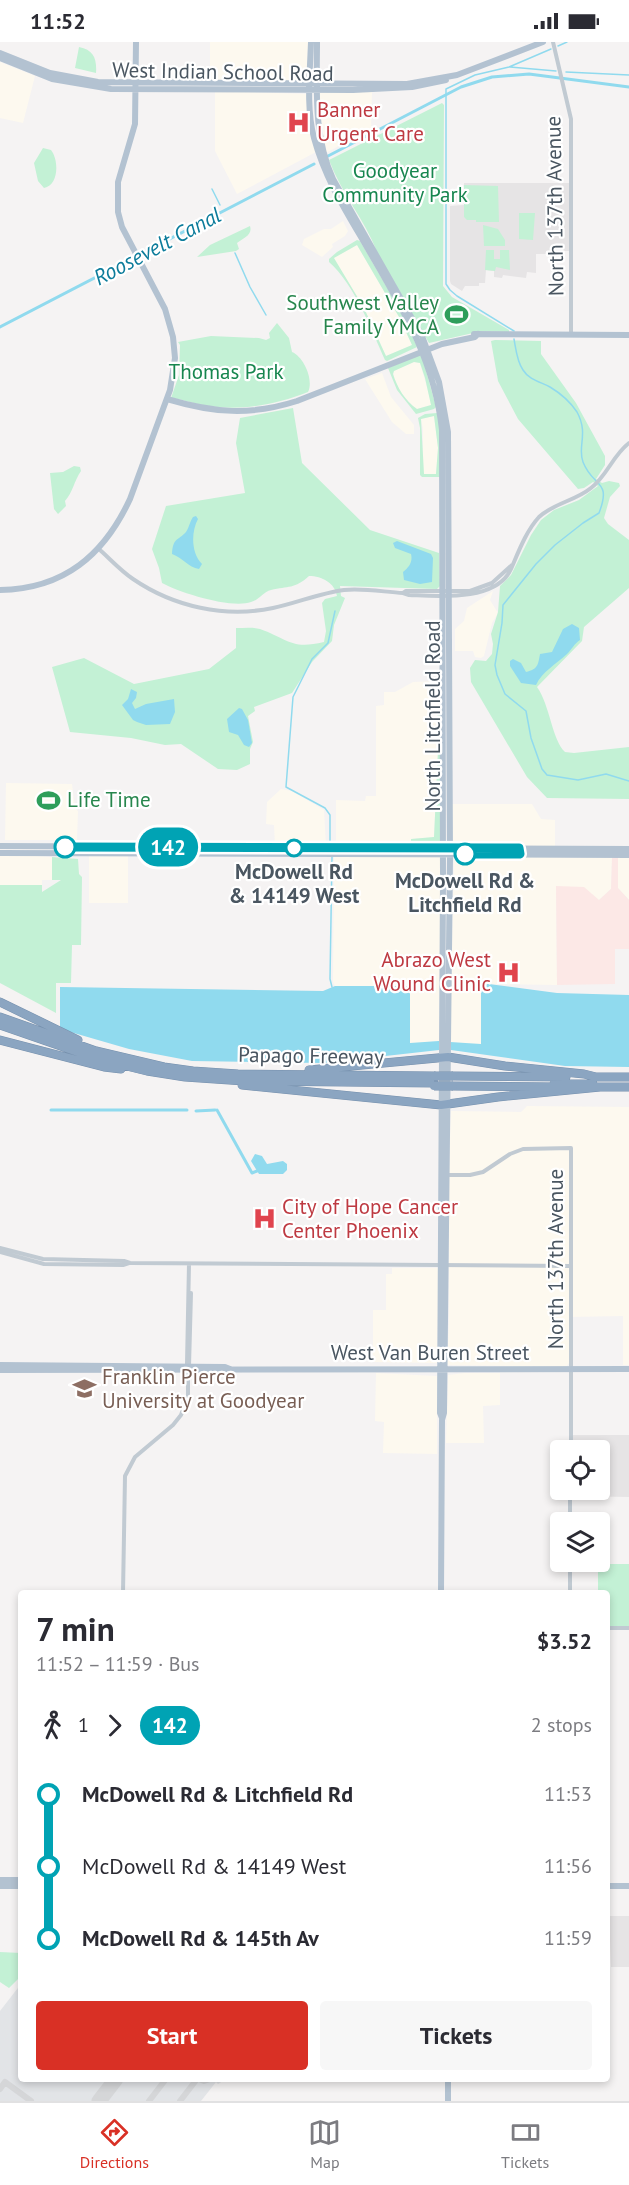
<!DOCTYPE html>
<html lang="en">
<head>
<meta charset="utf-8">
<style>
	body { margin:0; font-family:"PT Sans",sans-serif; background:#f7f7f7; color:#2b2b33; height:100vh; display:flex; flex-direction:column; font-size:22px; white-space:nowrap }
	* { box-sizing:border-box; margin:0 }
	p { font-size:20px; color:#7c7c81 }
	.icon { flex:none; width:33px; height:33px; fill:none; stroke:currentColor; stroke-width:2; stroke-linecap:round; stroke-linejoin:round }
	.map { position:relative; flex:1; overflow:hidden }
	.sheet { position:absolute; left:18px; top:1548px; width:592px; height:492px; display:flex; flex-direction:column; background:#fff; border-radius:6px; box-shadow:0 3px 9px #0003 }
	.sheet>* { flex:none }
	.badge { padding:0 12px; border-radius:20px; font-size:21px; line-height:39px }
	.buttons { position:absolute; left:550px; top:1398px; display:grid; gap:12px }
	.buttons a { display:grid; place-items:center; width:60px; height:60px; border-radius:6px; background:#fff; box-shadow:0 3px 9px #0003; font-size:30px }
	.map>.badge { position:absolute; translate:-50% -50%; box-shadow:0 0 0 3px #fff }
	.legs { display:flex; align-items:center; gap:9px; height:66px; padding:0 18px; font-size:20px }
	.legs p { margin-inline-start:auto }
	.summary { display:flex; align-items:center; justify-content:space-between; height:102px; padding:0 18px }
	h1 { font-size:33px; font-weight:800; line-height:45px }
	.cta { display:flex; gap:12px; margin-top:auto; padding:12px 18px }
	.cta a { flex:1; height:69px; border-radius:6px; background:#d93025; color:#fff; font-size:24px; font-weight:800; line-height:69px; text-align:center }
	.cta a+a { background:#f7f7f7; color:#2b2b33 }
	ul { padding:0 18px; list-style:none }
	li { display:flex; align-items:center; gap:21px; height:72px; font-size:22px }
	li i { display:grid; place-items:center; width:9px; height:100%; margin:0 8px; background:currentColor }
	li i::after { content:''; width:15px; height:15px; margin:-8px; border:4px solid; border-radius:50%; background:#fff }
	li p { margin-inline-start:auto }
	li:first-child i { background:linear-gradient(#0000 50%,currentColor 0) }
	li:last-child i { background:linear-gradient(currentColor 50%,#0000 0) }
	.status { display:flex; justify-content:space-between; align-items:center; height:42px; padding:0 30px; background:#fff; direction:ltr }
	.status svg { height:16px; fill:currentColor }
	.tab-bar { display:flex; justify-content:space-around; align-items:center; height:84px; border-top:2px solid #e1e1e2; background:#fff; font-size:16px; color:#7c7c81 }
	.tab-bar a { display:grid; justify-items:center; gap:3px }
	.tab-bar .current { color:#d93025 }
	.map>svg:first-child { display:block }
	.commercial { fill:#fdf9ef }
	.education { fill:#e6e4e5 }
	.medical { fill:#fce8e6 }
	.airport { fill:#e2e4e7 }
	.green { fill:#c3f1d5; fill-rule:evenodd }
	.water { fill:#90daee }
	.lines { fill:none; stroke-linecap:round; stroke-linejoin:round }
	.stream { stroke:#90daee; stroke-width:1.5 }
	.canal { stroke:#90daee; stroke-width:3 }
	.taxiway { stroke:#d5d6d8; stroke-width:6 }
	.runway { stroke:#d5d6d8; stroke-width:15 }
	.highway-casing { stroke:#7690ad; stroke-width:9 }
	.minor { stroke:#c1cad2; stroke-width:4 }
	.major { stroke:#b3c2d1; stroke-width:6 }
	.highway { stroke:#8ba5c1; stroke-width:8 }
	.highway-bridge-casing { stroke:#7690ad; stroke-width:9; stroke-linecap:butt }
	.highway-bridge { stroke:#8ba5c1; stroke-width:8 }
	.line-1-casing { stroke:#fff; stroke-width:14 }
	.line-1 { stroke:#00a3b4; stroke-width:9 }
	.stop-1-dot { fill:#fff; stroke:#00a3b4; stroke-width:3 }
	.labels { text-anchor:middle; stroke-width:4.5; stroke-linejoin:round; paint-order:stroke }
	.street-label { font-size:21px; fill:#4a5661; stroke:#fff }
	.health-label { font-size:21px; fill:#be3a42; stroke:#fff; text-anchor:start }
	.park-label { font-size:21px; fill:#17864f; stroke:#fff }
	.leisure-label { font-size:21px; fill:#27864d; stroke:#fff; text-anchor:end }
	.stop-label { font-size:21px; font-weight:bold; fill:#4a5661; stroke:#fff }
	.education-label { font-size:21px; fill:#785e54; stroke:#fff; text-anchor:start }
	.water-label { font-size:22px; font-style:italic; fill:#0c7c9b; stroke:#fff }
</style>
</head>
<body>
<div class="status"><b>11:52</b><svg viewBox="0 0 49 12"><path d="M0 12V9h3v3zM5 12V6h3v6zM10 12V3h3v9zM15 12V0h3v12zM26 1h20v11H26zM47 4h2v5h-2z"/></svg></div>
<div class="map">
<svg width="629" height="2059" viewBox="0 0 629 2059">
	<rect width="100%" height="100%" fill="#f5f3f3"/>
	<path class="commercial" d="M210,0H308L307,39L210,40Z
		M0,20L35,34L23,81L0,76Z
		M215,49L307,52L316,110L237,152L215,109Z
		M322,50H372L371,86L326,111L321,88L319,52Z
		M343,179L348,189L345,194L332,202L333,205L322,215L302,203L304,197L324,187H331Z
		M357,203L399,275L412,303L386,314L364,266L333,216Z
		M414,320L420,321L432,363L417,367L413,364L400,350L394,335L393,329Z
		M382,331L391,355L414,383V392H406L392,380L365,337Z
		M434,374L438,406L436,432H423V387L421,377Z
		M493,549L490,558L498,571L492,581L484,614L481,616L475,615L473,609H455V587L464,579L467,566Z
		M437,639L438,708L434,795L412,797L411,800L336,801V758L365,759L366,754H376V664L384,663V650H395L413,640Z
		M6,741L72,742L75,766L78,769L77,798H5Z
		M281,747L292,749L324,768L326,804H275L274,783L266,782L267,760Z
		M451,762H532L541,777L555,778V805L453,803L452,801Z
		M21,813L52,815V838H42V843H0V814Z
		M128,813V861H89V814Z
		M334,813L441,815L439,999L410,1002V944H335L333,940Z
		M454,814L612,816L611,847L599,858L556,844L557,943L481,942L482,1003L450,1000Z
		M618,815H629V858L618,846Z
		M527,1064L629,1065V1323H623V1274L569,1275V1321L566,1325L447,1323L449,1281V1129L451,1069L521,1070Z
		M392,1226H439L437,1321L373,1320V1268H386V1232H392Z
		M376,1331L437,1334V1412L383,1411L384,1380L375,1379Z
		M465,1331H500V1363L483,1364L484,1401H446L448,1333Z"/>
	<path class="education" d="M464,141H569V209H562L561,212H536V231L527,230L526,236L503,233L502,236L494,235V229L486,228L485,241H479V244H465L462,249L451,242L450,239V164L464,163Z
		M573,1393H629V1455L573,1454L572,1448H600V1408H573Z
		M609,1874H629V1925H611Z"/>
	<path class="medical" d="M618,815V846L629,858V907H615V942L557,943L556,844L584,845L599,858L611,847L612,816Z"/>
	<path class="airport" d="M21,1942V2037H226L218,2042L216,2040L201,2059H0V1969Z"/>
	<path class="green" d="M79,5C94,8 97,17 96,31L75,26Z
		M442,61L444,63L443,244L452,255L509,288V290L482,289L429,301L377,210C365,178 341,151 329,118Z
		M43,106L51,108C59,118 59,143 44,146L38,139L34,121Z
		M464,143L498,144L499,180H476V178H467L464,175Z
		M519,171H535L533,198L519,197Z
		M483,183L498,187L505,198V204H484Z
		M250,184C253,193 243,196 237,201L239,207L236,209L197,215L210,203Z
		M357,198L360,199L403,273L417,305L387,319L385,318C371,287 355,243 329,220V217L337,210ZM357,203L399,275L412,303L386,314L364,266L334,216Z
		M486,208H494V217H500V208H509L510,228L496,225L495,229L485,228Z
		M277,281L289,296L292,310C304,315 314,338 308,350C275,363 239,370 203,363C192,361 182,357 171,356L179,333L180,303L178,300L211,294L259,296L266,298L270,296L269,291Z
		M495,298L541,299V312L576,361L605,414V423L596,437L602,441L609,439L619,441L620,444L610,455L604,476L608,482L629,498V546L584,585L582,599L537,645C550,663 552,698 565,710L574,711L629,705V757L547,756L527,735L471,640L470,626L475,618L486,619L492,612L493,602L491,592L498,570L500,544L511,533L531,493L541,478L554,468L579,458L598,444L593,440L584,446L578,447L518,377L498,339L491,299Z
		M419,313L422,314L436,365L434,367L416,372L397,348L388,326ZM414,320L420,321L425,336L431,363L417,367C405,359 397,345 393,332L394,329Z
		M293,366L302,421L370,488L439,511L440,544L437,547L340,544L341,554L345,556L334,583L332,599L312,620L292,651L254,665L255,669L248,674L253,700L250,707V722L237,728L218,727L181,702L165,703L131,696L70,690L52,625L84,616L134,642L209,627L236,606V586C244,586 253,585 260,587C288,597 291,608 324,600L326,589L322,561L325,557L337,554C335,541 322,534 309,534C295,547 288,544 271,548C263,550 259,558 251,560C232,567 180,551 162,541L159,526L152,507L166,464L245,451L236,401L240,376Z
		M437,371L440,387V435H422L420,433V386L418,376L425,372ZM434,374L438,406L436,432H424L421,377Z
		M74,424L80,425L81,429C74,439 73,450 65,459L66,464L58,472L54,467L50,431L63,430Z
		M442,638L440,801L438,803L424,802L419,804L370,802L362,804H336V801L411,800V797L434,795L438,708L437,639Z
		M52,815L78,817L79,832L82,835L81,903H72L71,941H56V971L0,941V843H42V850L61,838H52Z
		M629,1522V1584H608V1551H598V1525L600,1522Z
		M0,1910L21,1911V1934L9,1946L0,1940Z"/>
	<path class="water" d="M193,475L196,474L198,477C191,490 191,511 202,522L199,527C188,525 183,516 172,512C173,495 178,499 186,490C189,486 190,479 193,475Z
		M397,499L431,512L433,516L432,540L420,542L404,538L403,530C409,525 413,520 411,512L395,506L393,501Z
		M572,582L579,586L580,598C574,602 572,607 567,612C556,622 542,630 536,643L521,641L510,624V619L513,617L521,621L526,630C538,627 538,623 540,612L552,610L563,587Z
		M131,647L137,650L136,656L132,661L135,667L146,662L174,657L175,670L170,682L146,683L137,680L133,678L122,663L128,657Z
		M239,666L242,667L248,678L252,701L249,705L244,703L238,693L229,690L227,677Z
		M481,941L557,951L629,953V1025L565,1024L451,1008L450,1000L481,1002Z
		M335,944H410V1001L439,999V1008L323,1021L192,1019L129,1007L60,987V945L323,949Z
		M255,1112L262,1114L267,1122L283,1119L287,1122V1128L283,1132H259L251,1119Z"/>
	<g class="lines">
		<path class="stream" d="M558,4L567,0
			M510,25L556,29
			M566,30L629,33
			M212,147L220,163
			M235,211L250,245L266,273
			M514,289L457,254L450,248L446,242V47L475,33L509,25L551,7
			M514,297C516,308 517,320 523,328C529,338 541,340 550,345C560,351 571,361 577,370C589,392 577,405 583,420C593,446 612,437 599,471L583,481L555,503L536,522L503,563L502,581L495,623L497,633L505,652L526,669L531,696L542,727L547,733L578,738L606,732L629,739
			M330,802V773L325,766L286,745L293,655L312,617L328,601L335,569
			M332,815L330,937L332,945"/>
		<path class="canal" d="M328,114L461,45L492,35L529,32L629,45
			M0,285L314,122
			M51,1068H187
			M217,1068L252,1131L257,1129
			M196,1069L215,1068"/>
		<path class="taxiway" d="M199,2037L204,2039L210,2037
			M0,2047L5,2040L31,2059
			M149,2059L166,2037
			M180,2059L197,2037"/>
		<path class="runway" d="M99,2059L116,2037"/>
		<defs>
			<path id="highway" d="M0,960L78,998
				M0,975L96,1009L164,1025L193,1029L238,1032L434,1034
				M0,983L98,1017L147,1029L185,1035L244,1039L434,1041
				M0,998L104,1025L121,1027
				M309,1028L448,1015L505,1024L584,1032L596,1035
				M453,1034L566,1035
				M593,1035H629
				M554,1042H593
				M242,1043L441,1063L498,1055L600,1045
				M453,1044L560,1045
				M596,1045H629"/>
		</defs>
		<use href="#highway" class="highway-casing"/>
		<path class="minor" d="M553,0L571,77V293
			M99,507C110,517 121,529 133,537C174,565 225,576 273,566C297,561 320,551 344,548C364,546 384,550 403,551L409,553C437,554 496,560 511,527C518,511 526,489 539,475C554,461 575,459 591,446C607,434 613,413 629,401
			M403,551L406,549H470L492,541L512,523
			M447,1133H470L483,1130L510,1112L523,1107L571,1106V1408
			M0,1206L43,1217L124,1219L130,1221L570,1224
			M0,1210L44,1222L123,1223L129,1221
			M189,1324L191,1251
			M188,1325L187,1322L189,1222
			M570,1480V1448
			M123,1551L125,1434L135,1415L173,1383L181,1373L188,1354V1329
			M570,1551V1520
			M608,1586H629"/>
		<path class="major" d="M311,0C310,31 306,66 314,96C324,133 342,163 361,195C397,258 434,313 442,388L443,837L440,1371L442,1376
			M317,0C317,47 313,93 333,137L422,294L439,340L448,390L450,815L444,1371L442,1378L441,1551
			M0,11L50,31L98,40L407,42L457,33L543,0
			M0,16L52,37L111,47L353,48L412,45L446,38
			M474,292L629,293
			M167,357C214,371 250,374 297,359L442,302L475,295L478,292
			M0,548C64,547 104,513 130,457L170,348L175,316L173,295L165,267L122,185L118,170V140L135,82L136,0
			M0,804L629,807
			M0,811L629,813
			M0,1323L225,1325L230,1327
			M0,1328L629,1327
			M0,1838H21
			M0,1844H21
			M608,1844H629
			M448,2037V2059"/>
		<use href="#highway" class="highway"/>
		<defs>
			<path id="highway-bridge" d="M434,1034H453
				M434,1044H453"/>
		</defs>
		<use href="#highway-bridge" class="highway-bridge-casing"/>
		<use href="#highway-bridge" class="highway-bridge"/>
	</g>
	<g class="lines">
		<defs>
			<path id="line-1" d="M65,805L519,806L520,812H465"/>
		</defs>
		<use href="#line-1" class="line-1-casing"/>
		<use href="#line-1" class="line-1"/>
	</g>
	<defs>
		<symbol id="hospital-bare" viewBox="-9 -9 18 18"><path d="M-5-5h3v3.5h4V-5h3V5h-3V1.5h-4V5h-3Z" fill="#e0444e" stroke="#fff" stroke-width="2.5" paint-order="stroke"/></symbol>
		<symbol id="stadium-bare" viewBox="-9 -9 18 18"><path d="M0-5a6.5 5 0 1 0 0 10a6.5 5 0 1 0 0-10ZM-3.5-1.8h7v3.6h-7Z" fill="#2e9e5b" stroke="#fff" stroke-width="2.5" paint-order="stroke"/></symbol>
		<symbol id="university-bare" viewBox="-9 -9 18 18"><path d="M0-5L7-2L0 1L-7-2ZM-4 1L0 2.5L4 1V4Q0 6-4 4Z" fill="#8d6e63" stroke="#fff" stroke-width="2.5" paint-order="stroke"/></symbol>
	</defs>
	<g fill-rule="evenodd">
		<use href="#hospital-bare" x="282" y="64" width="33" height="33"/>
		<use href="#stadium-bare" x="440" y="256" width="33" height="33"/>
		<use href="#stadium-bare" x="32" y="742" width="33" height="33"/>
		<use href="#hospital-bare" x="492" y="914" width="33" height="33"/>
		<use href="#hospital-bare" x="248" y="1160" width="33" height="33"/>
		<use href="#university-bare" x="68" y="1330" width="33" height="33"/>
	</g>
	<g class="stop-1-dot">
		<circle cx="65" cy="805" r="10"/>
		<circle cx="294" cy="806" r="8"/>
		<circle cx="465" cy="812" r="10"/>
	</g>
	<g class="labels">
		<g class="street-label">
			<text transform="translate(223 30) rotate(1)" y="7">West Indian School Road</text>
			<text transform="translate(555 164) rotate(-91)" y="7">North 137th Avenue</text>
			<text transform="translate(433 674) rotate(-90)" y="7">North Litchfield Road</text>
			<text transform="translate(311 1014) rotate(1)" y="7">Papago Freeway</text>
			<text transform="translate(556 1217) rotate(-90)" y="7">North 137th Avenue</text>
			<text x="430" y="1318">West Van Buren Street</text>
		</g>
		<g class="health-label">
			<text x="317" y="75">Banner<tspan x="317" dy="24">Urgent Care</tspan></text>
			<text x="491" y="925" text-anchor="end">Abrazo West<tspan x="491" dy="24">Wound Clinic</tspan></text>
			<text x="282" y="1172">City of Hope Cancer<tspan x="282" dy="24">Center Phoenix</tspan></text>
		</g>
		<g class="park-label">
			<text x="395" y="136">Goodyear<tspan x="395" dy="24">Community Park</tspan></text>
			<text x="226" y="337">Thomas Park</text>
		</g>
		<g class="leisure-label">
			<text x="439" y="268">Southwest Valley<tspan x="439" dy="24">Family YMCA</tspan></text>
			<text x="67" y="765" text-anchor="start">Life Time</text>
		</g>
		<g class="stop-label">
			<text x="294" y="837">McDowell Rd<tspan x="294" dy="24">&amp; 14149 West</tspan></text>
			<text x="465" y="846">McDowell Rd &amp;<tspan x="465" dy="24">Litchfield Rd</tspan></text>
		</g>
		<g class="education-label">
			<text x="102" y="1342">Franklin Pierce<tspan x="102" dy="24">University at Goodyear</tspan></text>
		</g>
		<g class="water-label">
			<text transform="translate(157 204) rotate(-28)" y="8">Roosevelt Canal</text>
		</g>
	</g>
</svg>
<div class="buttons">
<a><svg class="icon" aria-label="locate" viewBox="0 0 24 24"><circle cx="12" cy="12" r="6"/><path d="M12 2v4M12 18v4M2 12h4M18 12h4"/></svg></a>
<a><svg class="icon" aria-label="layers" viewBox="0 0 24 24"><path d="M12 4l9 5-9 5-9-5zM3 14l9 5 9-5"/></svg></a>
</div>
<b class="badge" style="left:168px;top:805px;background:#00a3b4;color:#fff">142</b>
<section class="sheet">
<div class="summary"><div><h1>7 min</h1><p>11:52 – 11:59 · Bus</p></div><b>$3.52</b></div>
<div class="legs"><svg class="icon" aria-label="walk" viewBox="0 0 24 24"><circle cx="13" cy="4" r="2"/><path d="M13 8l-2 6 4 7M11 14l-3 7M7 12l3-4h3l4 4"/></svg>1<svg class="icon" aria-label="forward" viewBox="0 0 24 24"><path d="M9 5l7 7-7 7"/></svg><b class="badge" style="background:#00a3b4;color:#fff">142</b><p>2 stops</p></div>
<ul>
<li><i style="color:#00a3b4"></i><b>McDowell Rd &amp; Litchfield Rd</b><p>11:53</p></li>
<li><i style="color:#00a3b4"></i><span>McDowell Rd &amp; 14149 West</span><p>11:56</p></li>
<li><i style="color:#00a3b4"></i><b>McDowell Rd &amp; 145th Av</b><p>11:59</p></li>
</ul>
<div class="cta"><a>Start</a><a>Tickets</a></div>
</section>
</div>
<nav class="tab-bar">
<a class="current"><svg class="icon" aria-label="directions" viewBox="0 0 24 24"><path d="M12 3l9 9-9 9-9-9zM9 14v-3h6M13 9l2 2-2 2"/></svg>Directions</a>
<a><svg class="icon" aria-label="map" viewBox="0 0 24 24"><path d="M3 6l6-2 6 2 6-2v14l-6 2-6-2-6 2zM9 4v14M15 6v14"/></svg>Map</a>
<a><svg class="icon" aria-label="tickets" viewBox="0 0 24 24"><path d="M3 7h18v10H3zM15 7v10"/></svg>Tickets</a>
</nav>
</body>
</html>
